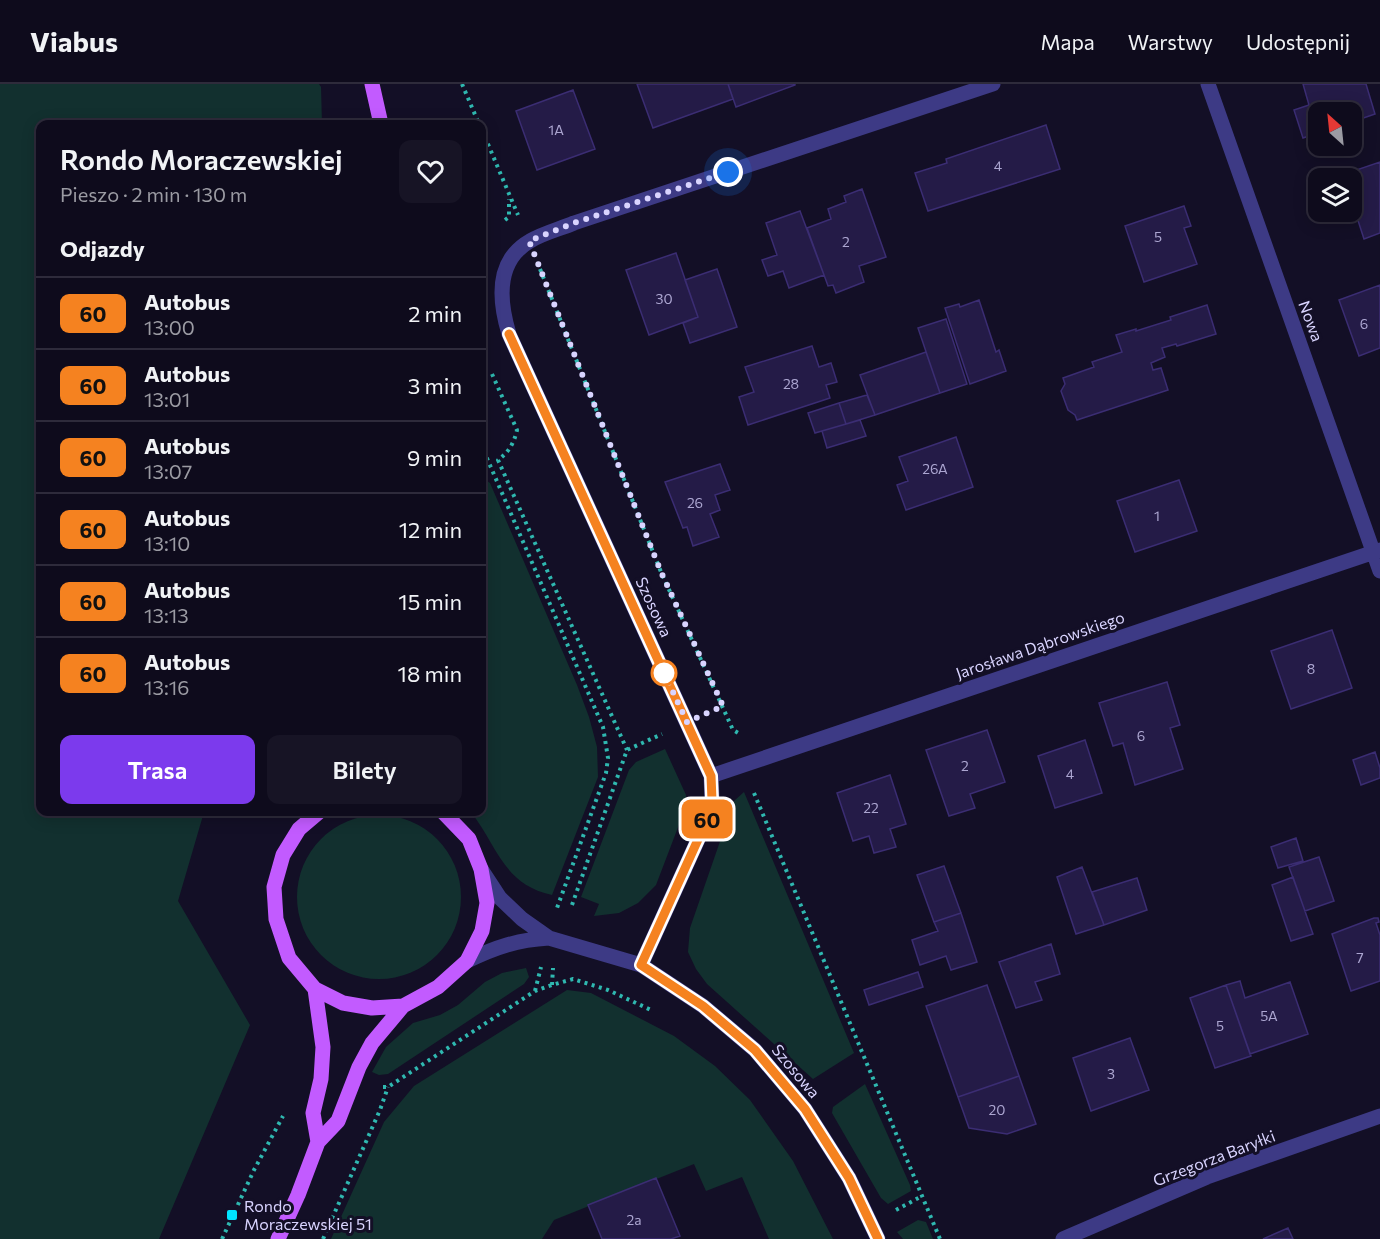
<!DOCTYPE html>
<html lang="pl">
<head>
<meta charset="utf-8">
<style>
	body { margin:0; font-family:Commissioner,sans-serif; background:#171425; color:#f1f3f6; height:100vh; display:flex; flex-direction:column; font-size:22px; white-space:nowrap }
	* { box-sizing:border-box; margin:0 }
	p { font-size:20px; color:#9b9ba3 }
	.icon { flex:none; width:33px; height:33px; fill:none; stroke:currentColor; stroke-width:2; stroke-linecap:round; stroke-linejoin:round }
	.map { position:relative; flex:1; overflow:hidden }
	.drawer { position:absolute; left:36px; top:36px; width:450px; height:696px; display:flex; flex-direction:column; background:#0e0b1c; border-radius:12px; box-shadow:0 3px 15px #0003,0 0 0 2px #2e2b3b }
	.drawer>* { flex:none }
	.badge { padding:0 12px; border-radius:9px; font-size:21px; line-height:39px }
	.needle { width:39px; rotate:333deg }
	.tools { position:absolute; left:1308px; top:18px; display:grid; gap:12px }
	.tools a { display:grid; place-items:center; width:54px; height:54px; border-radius:12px; background:#0e0b1c; box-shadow:0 3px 15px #0003,0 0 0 2px #2e2b3b; font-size:30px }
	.you { position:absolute; width:30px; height:30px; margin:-15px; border:4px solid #fff; border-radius:50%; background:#1a73e8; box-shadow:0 0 0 9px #1a73e833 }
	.map>.badge { position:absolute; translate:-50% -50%; box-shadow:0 0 0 3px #fff }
	h2 { padding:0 24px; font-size:22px; line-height:54px }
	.round { display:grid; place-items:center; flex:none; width:63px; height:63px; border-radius:12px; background:#171425 }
	.summary { display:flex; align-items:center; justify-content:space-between; height:102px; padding:0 24px }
	h1 { font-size:28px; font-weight:600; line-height:45px }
	.action { display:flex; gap:12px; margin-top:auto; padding:12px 24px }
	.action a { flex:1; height:69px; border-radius:12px; background:#7c3aed; color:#fff; font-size:24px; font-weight:600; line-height:69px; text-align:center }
	.action a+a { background:#171425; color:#f1f3f6 }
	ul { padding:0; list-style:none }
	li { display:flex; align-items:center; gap:18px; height:72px; padding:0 24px; border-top:2px solid #2e2b3b }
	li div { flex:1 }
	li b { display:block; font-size:22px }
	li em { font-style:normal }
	li .badge { min-width:66px; font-weight:700; text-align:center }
	header { display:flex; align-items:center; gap:36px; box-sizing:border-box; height:84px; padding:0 30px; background:#0e0b1c; border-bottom:2px solid #2e2b3b }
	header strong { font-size:28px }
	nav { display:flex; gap:33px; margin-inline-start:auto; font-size:21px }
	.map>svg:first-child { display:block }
	.green { fill:#12302f }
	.building { fill:#241b47; stroke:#3b2d73; stroke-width:1.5 }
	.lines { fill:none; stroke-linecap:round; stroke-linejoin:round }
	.path { stroke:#2fb8b0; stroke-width:4; stroke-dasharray:3 4.5; stroke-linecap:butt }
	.minor { stroke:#3d3a85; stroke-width:15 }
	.major { stroke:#c25bff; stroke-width:15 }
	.line-casing { stroke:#fff; stroke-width:14 }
	.line { stroke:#f58220; stroke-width:9 }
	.walk { stroke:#d9d4ff; stroke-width:6; stroke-dasharray:0 10.8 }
	.stop-dot { fill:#fff; stroke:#f58220; stroke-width:3 }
	.poi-dot { fill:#00e5ff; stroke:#130f26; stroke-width:2 }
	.labels { text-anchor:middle; stroke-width:6; stroke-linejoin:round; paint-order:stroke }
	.number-label { font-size:14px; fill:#aca6d1 }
	.street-label { font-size:16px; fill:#d9d4ff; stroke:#130f26 }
	.poi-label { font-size:16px; fill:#d9d4ff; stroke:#130f26; text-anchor:start }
</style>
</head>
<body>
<header>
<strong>Viabus</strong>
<nav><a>Mapa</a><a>Warstwy</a><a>Udostępnij</a></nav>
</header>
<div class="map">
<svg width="1380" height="1155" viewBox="0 0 1380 1155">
	<rect width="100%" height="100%" fill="#130f26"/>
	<path class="green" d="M0,0H319L321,3L322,40H40V728H204L178,817L250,941L159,1155H0Z
		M482,395H484L490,399L577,601L589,633L597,663L598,693L552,811C503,800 498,763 471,728H482Z
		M665,665L686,711L685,725L656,801L638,819L619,829L594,832L599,820L581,813L629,686L636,678Z
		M744,708L854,969L813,995L707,900L696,885L688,868L690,844L734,717Z
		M297 813a82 82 0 1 1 164 0a82 82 0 1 1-164 0Z
		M526,884L529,893L524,900L388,990L379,991L372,988L386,963L413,939L440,931L458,921L485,898L502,889Z
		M567,906L591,909L674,952L715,982L750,1016L793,1077L833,1155H769L742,1093L706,1107L694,1080L554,1136L542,1155H331L384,1038L414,1002Z
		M865,1000L910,1101L911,1107L888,1120L881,1114L832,1029L833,1023Z
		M918,1136L926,1138L933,1155H903L897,1148Z"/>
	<path class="building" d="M637,0H728L733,15L653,44Z
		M728,0H795V1L736,23Z
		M1303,0H1366L1375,30L1352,38V28H1318V49L1303,54L1294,26L1309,21Z
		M573,6L595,65L537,86L516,27Z
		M1046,41L1060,85L928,127L915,89L947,79L946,75Z
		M1380,78V149L1364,155L1352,118V94H1343L1342,91Z
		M862,105L886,173L859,182L864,198L836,209L833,201L828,202L807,144L831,135L828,125L846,118L844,112Z
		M1184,122L1191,142L1184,144L1197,180L1144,198L1125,142Z
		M800,127L824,191L789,204L783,187L768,192L762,176L777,171L766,139Z
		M676,169L698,233L649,251L626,186Z
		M717,185L737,243L690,259L683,239L698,233L685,196Z
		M1380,201V264L1359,272L1339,216Z
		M979,216L996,268L999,266L1006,287L970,300L945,224L959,220L960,223Z
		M1207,221L1216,250L1177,262L1176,260L1162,264L1165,273L1151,279L1153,286L1161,284L1168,306L1077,336L1075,331L1068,326L1061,307L1065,300L1063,294L1094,283L1092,278L1122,268L1116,251L1136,245V247L1171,236L1170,233Z
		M946,235L967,300L940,309L918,244Z
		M812,262L819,283L831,279L837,298L826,301L830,314L748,341L739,313L754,308L745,283Z
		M926,268L940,309L875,331L860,291Z
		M867,311L875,331L846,340L839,319Z
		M839,319L846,340L815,349L808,329Z
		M860,336L866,352L827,364L822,347Z
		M956,353L973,403L906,426L897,401L908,397L899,373Z
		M720,380L730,406L715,411L720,426L710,430L719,453L693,462L687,443L683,444L665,398Z
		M1179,396L1197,447L1135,468L1117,417Z
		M1332,546L1352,604L1291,625L1271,567Z
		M1167,598L1180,641L1170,644L1183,685L1135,701L1123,659L1113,662L1099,619Z
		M987,646L1005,698L970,710L975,724L949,732L926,666Z
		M1085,656L1102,709L1055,724L1038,672Z
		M1375,668L1380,684V694L1361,701L1353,676Z
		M890,691L906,740L890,745L896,763L874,769L869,752L853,757L837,709Z
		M1296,754L1303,777L1278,784L1271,763Z
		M1319,773L1334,817L1305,827L1289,783Z
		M944,782L961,829L934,838L917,791Z
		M1082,783L1104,841L1076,850L1057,793Z
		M1293,793L1313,850L1291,857L1272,801Z
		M1137,794L1147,826L1104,841L1092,808Z
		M961,829L977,878L951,886L946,872L920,881L912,856L938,847L934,838Z
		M1374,834H1378L1379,838L1376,839L1380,851V897L1351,907L1332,850Z
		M1051,860L1060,890L1035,898L1042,916L1016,924L999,878Z
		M918,888L923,903L869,921L864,906Z
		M1240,897L1245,914L1290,898L1308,950L1250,970L1226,901Z
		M987,901L1019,992L958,1013L926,922Z
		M1226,901L1251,972L1215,984L1190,914Z
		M1130,954L1149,1006L1091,1027L1073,974Z
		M1019,992L1036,1040L1007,1050L969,1044L958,1013Z
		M656,1094L680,1152L671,1155H602L588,1121Z
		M1288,1144L1293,1155H1263Z"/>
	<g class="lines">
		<path class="path" d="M462,0L479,40
			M482,46L518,131
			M505,136L509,133V115
			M540,185L661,488L733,646L740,650
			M492,290L517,346C514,359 509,368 498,376L627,666
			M482,292L483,365L603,643L608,674L606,689L557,824
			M754,709L940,1155
			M572,821L627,666L662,650
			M552,901L553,884
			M535,907L541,883
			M383,1003H388L535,907L552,901L573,895L608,906L651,926
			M896,1126L922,1112
			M222,1155L254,1086L283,1032
			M323,1155L380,1026L388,1003"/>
		<path class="minor" d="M1208,0L1380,487
			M711,692L1380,466
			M481,785L500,814L522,835L549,854L641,881L703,922L755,966L805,1025L849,1094L878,1155
			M467,877C496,863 517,856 549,854
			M641,881L706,738L712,716L711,692L509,250C499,217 495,177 530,157C543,149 560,145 574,139L993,0
			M1063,1155L1207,1093L1380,1032"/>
		<path class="major" d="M372,0L381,40
			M319,728L299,745L283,771L274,803L276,835L289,874L315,905L343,919L372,924L403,922L438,903L467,877L482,847L487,819L481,785L469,755L443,728
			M315,905L323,963L321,995L313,1029L318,1058
			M278,1155L298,1111L318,1058L338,1037L359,983L372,959L403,922"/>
	</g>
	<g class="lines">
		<defs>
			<path id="line" d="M509,250L711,692L712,716L706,738L641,881L703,922L755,966L805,1025L849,1094L878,1155"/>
		</defs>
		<use href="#line" class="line-casing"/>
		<use href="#line" class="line"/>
		<path class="walk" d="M664,589L687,638L723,622L661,488L529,157L574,139L728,88"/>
	</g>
	<circle class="stop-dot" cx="664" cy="589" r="12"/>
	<rect class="poi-dot" x="226" y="1125" width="12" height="12" rx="3"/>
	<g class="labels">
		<g class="number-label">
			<text x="556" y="51">1A</text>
			<text x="998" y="87">4</text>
			<text x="1158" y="158">5</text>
			<text x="846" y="163">2</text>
			<text x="664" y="220">30</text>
			<text x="1364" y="245">6</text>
			<text x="791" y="305">28</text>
			<text x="935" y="390">26A</text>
			<text x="695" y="424">26</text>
			<text x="1157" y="437">1</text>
			<text x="1311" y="590">8</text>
			<text x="1141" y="657">6</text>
			<text x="965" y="687">2</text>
			<text x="1070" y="695">4</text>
			<text x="871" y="729">22</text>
			<text x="1360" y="879">7</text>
			<text x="1269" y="937">5A</text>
			<text x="1220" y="947">5</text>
			<text x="1111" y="995">3</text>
			<text x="997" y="1031">20</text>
			<text x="634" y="1141">2a</text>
		</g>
		<g class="street-label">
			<text transform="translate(1311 237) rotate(70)" y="6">Nowa</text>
			<text transform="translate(654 523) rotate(65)" y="6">Szosowa</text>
			<text transform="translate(1040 561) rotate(-19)" y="6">Jarosława Dąbrowskiego</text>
			<text transform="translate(796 987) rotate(50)" y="6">Szosowa</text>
			<text transform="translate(1214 1074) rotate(-21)" y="6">Grzegorza Baryłki</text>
		</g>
		<g class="poi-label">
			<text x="244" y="1128">Rondo<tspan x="244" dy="18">Moraczewskiej 51</tspan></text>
		</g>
	</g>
</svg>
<div class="tools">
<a><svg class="needle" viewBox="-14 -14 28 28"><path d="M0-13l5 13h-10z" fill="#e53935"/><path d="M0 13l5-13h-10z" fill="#9b9ba3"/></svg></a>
<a><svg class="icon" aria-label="layers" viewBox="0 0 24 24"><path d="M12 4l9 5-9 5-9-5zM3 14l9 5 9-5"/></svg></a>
</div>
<div class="you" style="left:728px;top:88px"></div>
<b class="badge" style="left:707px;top:735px;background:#f58220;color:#111">60</b>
<section class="drawer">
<div class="summary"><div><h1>Rondo Moraczewskiej</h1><p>Pieszo · 2 min · 130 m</p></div><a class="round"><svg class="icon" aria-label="heart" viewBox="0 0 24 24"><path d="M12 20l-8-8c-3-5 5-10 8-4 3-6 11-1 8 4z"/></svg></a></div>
<h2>Odjazdy</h2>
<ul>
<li><span class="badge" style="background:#f58220;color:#111">60</span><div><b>Autobus</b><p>13:00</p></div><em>2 min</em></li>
<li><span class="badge" style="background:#f58220;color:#111">60</span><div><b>Autobus</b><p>13:01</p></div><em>3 min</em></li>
<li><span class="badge" style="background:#f58220;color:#111">60</span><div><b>Autobus</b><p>13:07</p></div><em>9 min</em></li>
<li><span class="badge" style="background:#f58220;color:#111">60</span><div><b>Autobus</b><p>13:10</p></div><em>12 min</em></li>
<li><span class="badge" style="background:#f58220;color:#111">60</span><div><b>Autobus</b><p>13:13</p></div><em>15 min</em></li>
<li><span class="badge" style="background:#f58220;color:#111">60</span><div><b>Autobus</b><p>13:16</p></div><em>18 min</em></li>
</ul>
<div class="action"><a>Trasa</a><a>Bilety</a></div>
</section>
</div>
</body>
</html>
